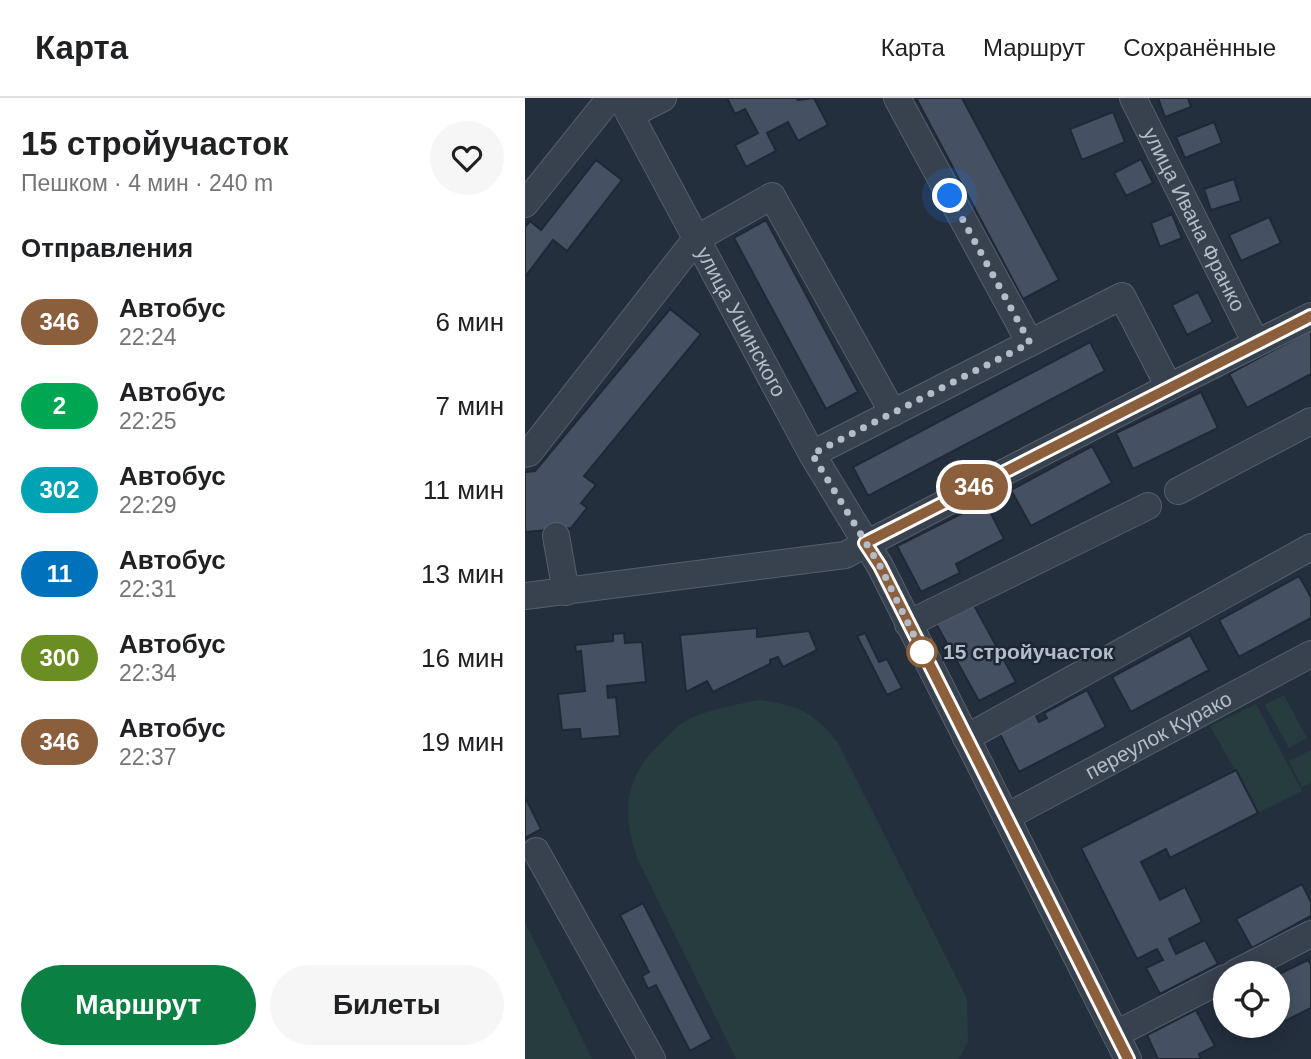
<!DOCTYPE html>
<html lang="ru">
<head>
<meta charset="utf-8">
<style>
	body { margin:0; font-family:Arial,sans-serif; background:#f6f6f6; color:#202124; height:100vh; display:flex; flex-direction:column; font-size:26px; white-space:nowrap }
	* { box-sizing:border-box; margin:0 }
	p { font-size:23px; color:#757577 }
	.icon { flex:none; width:38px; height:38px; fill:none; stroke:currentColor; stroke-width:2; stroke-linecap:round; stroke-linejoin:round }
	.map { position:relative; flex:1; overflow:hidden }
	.side { display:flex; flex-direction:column; background:#fff; width:525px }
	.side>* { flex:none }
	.badge { padding:0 14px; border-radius:23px; font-size:24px; line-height:46px }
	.tools { position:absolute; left:688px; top:863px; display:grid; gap:14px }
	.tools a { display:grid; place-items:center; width:77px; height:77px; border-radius:50%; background:#fff; box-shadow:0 4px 18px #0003; font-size:35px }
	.you { position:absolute; width:35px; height:35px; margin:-18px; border:5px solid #fff; border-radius:50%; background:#1a73e8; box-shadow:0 0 0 10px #1a73e833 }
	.map>.badge { position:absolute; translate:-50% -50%; box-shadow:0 0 0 4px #fff }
	h2 { padding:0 21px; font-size:26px; line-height:63px }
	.round { display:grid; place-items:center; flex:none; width:74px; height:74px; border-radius:37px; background:#f6f6f6 }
	.overview { display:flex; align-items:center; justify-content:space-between; height:119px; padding:0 21px }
	h1 { font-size:33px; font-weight:700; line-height:52px }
	.primary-button { display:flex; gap:14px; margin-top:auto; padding:14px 21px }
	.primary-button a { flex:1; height:80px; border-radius:42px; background:#0b8043; color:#fff; font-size:28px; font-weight:700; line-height:80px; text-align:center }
	.primary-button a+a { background:#f6f6f6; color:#202124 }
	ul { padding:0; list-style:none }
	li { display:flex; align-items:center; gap:21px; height:84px; padding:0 21px }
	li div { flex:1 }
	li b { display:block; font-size:26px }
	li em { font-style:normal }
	li .badge { min-width:77px; font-weight:700; text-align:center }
	header { display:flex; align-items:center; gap:42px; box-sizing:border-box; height:98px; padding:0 35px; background:#fff; border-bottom:2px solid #e0e0e0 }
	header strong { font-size:33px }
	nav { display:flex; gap:38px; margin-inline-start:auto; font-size:24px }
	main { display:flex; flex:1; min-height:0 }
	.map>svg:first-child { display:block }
	.green { fill:#263c3f }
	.building { fill:#455162; stroke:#1f2835; stroke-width:2 }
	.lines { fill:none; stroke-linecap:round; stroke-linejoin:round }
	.minor-casing { stroke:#565f6c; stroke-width:28 }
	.minor { stroke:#38414e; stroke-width:26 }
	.line-casing { stroke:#fff; stroke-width:16 }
	.line { stroke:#8b5e3c; stroke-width:10 }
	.walk { stroke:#b4bcc9; stroke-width:7; stroke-dasharray:0 12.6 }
	.stop-dot { fill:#fff; stroke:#8b5e3c; stroke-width:3.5 }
	.labels { text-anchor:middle; stroke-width:5; stroke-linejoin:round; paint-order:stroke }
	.street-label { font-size:21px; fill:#b4bcc9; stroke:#1d2633 }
	.stop-label { font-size:21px; font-weight:bold; fill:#b4bcc9; stroke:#1d2633; text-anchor:start }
</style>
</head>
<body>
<header>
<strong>Карта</strong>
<nav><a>Карта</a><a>Маршрут</a><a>Сохранённые</a></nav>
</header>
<main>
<section class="side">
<div class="overview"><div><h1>15 стройучасток</h1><p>Пешком · 4 мин · 240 m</p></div><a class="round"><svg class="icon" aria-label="heart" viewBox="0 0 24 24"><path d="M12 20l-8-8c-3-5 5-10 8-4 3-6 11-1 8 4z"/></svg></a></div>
<h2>Отправления</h2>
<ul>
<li><span class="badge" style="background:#8b5e3c;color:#fff">346</span><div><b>Автобус</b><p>22:24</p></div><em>6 мин</em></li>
<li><span class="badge" style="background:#00a651;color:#fff">2</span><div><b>Автобус</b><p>22:25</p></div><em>7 мин</em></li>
<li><span class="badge" style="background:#00a3b4;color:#fff">302</span><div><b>Автобус</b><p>22:29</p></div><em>11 мин</em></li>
<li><span class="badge" style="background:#0072bc;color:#fff">11</span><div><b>Автобус</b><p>22:31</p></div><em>13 мин</em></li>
<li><span class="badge" style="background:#6b8e23;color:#fff">300</span><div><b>Автобус</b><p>22:34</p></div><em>16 мин</em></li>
<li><span class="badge" style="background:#8b5e3c;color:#fff">346</span><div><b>Автобус</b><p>22:37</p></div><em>19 мин</em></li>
</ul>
<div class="primary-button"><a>Маршрут</a><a>Билеты</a></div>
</section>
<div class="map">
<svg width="786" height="961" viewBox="0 0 786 961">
	<rect width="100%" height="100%" fill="#242f3e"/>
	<path class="green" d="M759,597L782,640L764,650L740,607Z
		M235,602C274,608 289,614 313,645L442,901L443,943L434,961H211L113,762C96,716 99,678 137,644C143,638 150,630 157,625C180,611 210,607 235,602Z
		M731,606L777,693L734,714L685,628Z
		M786,652V685L777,689L764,663Z
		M0,824L67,961H0Z"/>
	<path class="building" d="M202,0H271L273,2L289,0L303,27L273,43L263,24L242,35L251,53L221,69L210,47L233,35L220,11L210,16Z
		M391,0H437L534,182L498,201Z
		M633,0H663L666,9L640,19Z
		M588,14L600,44L557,62L545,31Z
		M689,24L697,45L660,60L651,39Z
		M616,61L628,85L601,98L589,75Z
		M71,62L97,82L42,153L28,142L0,179V129L5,123L16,132Z
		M709,81L716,103L686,112L679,91Z
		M647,116L657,140L635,149L626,125Z
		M744,119L756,145L716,163L704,137Z
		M241,122L333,294L301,311L209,140Z
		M673,194L688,224L662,237L647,207Z
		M145,211L176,236L59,378L71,387L56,405L62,410L46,430L0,434V374L10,373Z
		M786,232V276L722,310L704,276Z
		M565,244L580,273L343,398L328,369Z
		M676,294L693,330L608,371L591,335Z
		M567,348L587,385L506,428L486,392Z
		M460,404L479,441L431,466L435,475L396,494L372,448Z
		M774,478L786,499V520L714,559L694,522Z
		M446,502L491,584L454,603L409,522Z
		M232,530V539L284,533L292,552L258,569L253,559L245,562V566L188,594L182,583L161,594L155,537Z
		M99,535L100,545L117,544L121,584L82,588L83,600L91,599L95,638L56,641L55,631L37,632L33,596L60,593L56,553L51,554L50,547L88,543V536Z
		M340,535L354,564L362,561L377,590L362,597L332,538Z
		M665,537L684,572L606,614L587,579Z
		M562,592L581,629L494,674L470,626L506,608L514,624L522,620L519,615Z
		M711,672L733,715L645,760L641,751L616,764L635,802L660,789L677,824L644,841L651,856L680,842L693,866L635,896L621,870L638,862L632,851L612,861L556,750Z
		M0,699L16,731L0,740Z
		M777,786L786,804V818L727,850L711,821Z
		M118,805L187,941L165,953L131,887L123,891L117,878L124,874L95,817Z
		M783,862L786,867V910L752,927V877Z
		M671,912L690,948L674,956L676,961H633L622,937Z
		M715,928H751L722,942Z"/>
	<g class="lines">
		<defs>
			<g id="minor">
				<path id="s1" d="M96,0L287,356L355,468L603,961"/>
				<path d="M372,0L505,245"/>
				<path id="s2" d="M608,0L731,245"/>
				<path d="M105,17L138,0"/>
				<path d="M0,106L85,0"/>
				<path d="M0,356L4,355L171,141L247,98L368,315"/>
				<path d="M287,356L597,198L644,289"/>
				<path d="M653,393L786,323"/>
				<path d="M31,438L41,494"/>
				<path d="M0,498L320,457L644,289L786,218"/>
				<path d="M383,526L623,408"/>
				<path d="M441,640L786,449"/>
				<path id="s3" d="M481,719L786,556"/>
				<path d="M11,753L127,961"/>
				<path d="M710,875L786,836"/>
				<path d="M591,936L700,880"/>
			</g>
		</defs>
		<use href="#minor" class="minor-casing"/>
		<use href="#minor" class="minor"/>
	</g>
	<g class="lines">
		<defs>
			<path id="line" d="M603,961L355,468L340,445L786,218"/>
		</defs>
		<use href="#line" class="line-casing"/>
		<use href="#line" class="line"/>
		<path class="walk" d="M397,554L401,562L355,468L287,356L505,245L425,98"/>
	</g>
	<circle class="stop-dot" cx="397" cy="554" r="14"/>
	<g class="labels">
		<g class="street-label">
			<text dy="7" stroke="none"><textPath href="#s2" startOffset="136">улица Ивана Франко</textPath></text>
			<text dy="7" stroke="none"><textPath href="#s1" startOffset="254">улица Ушинского</textPath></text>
			<text dy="7" stroke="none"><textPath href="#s3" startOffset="173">переулок Курако</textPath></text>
		</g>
		<g class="stop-label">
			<text x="418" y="561">15 стройучасток</text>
		</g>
	</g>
</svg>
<div class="tools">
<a><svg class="icon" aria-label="locate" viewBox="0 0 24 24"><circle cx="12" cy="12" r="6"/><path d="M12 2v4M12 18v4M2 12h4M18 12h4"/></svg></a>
</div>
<div class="you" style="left:425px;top:98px"></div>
<b class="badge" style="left:449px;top:389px;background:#8b5e3c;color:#fff">346</b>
</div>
</main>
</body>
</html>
